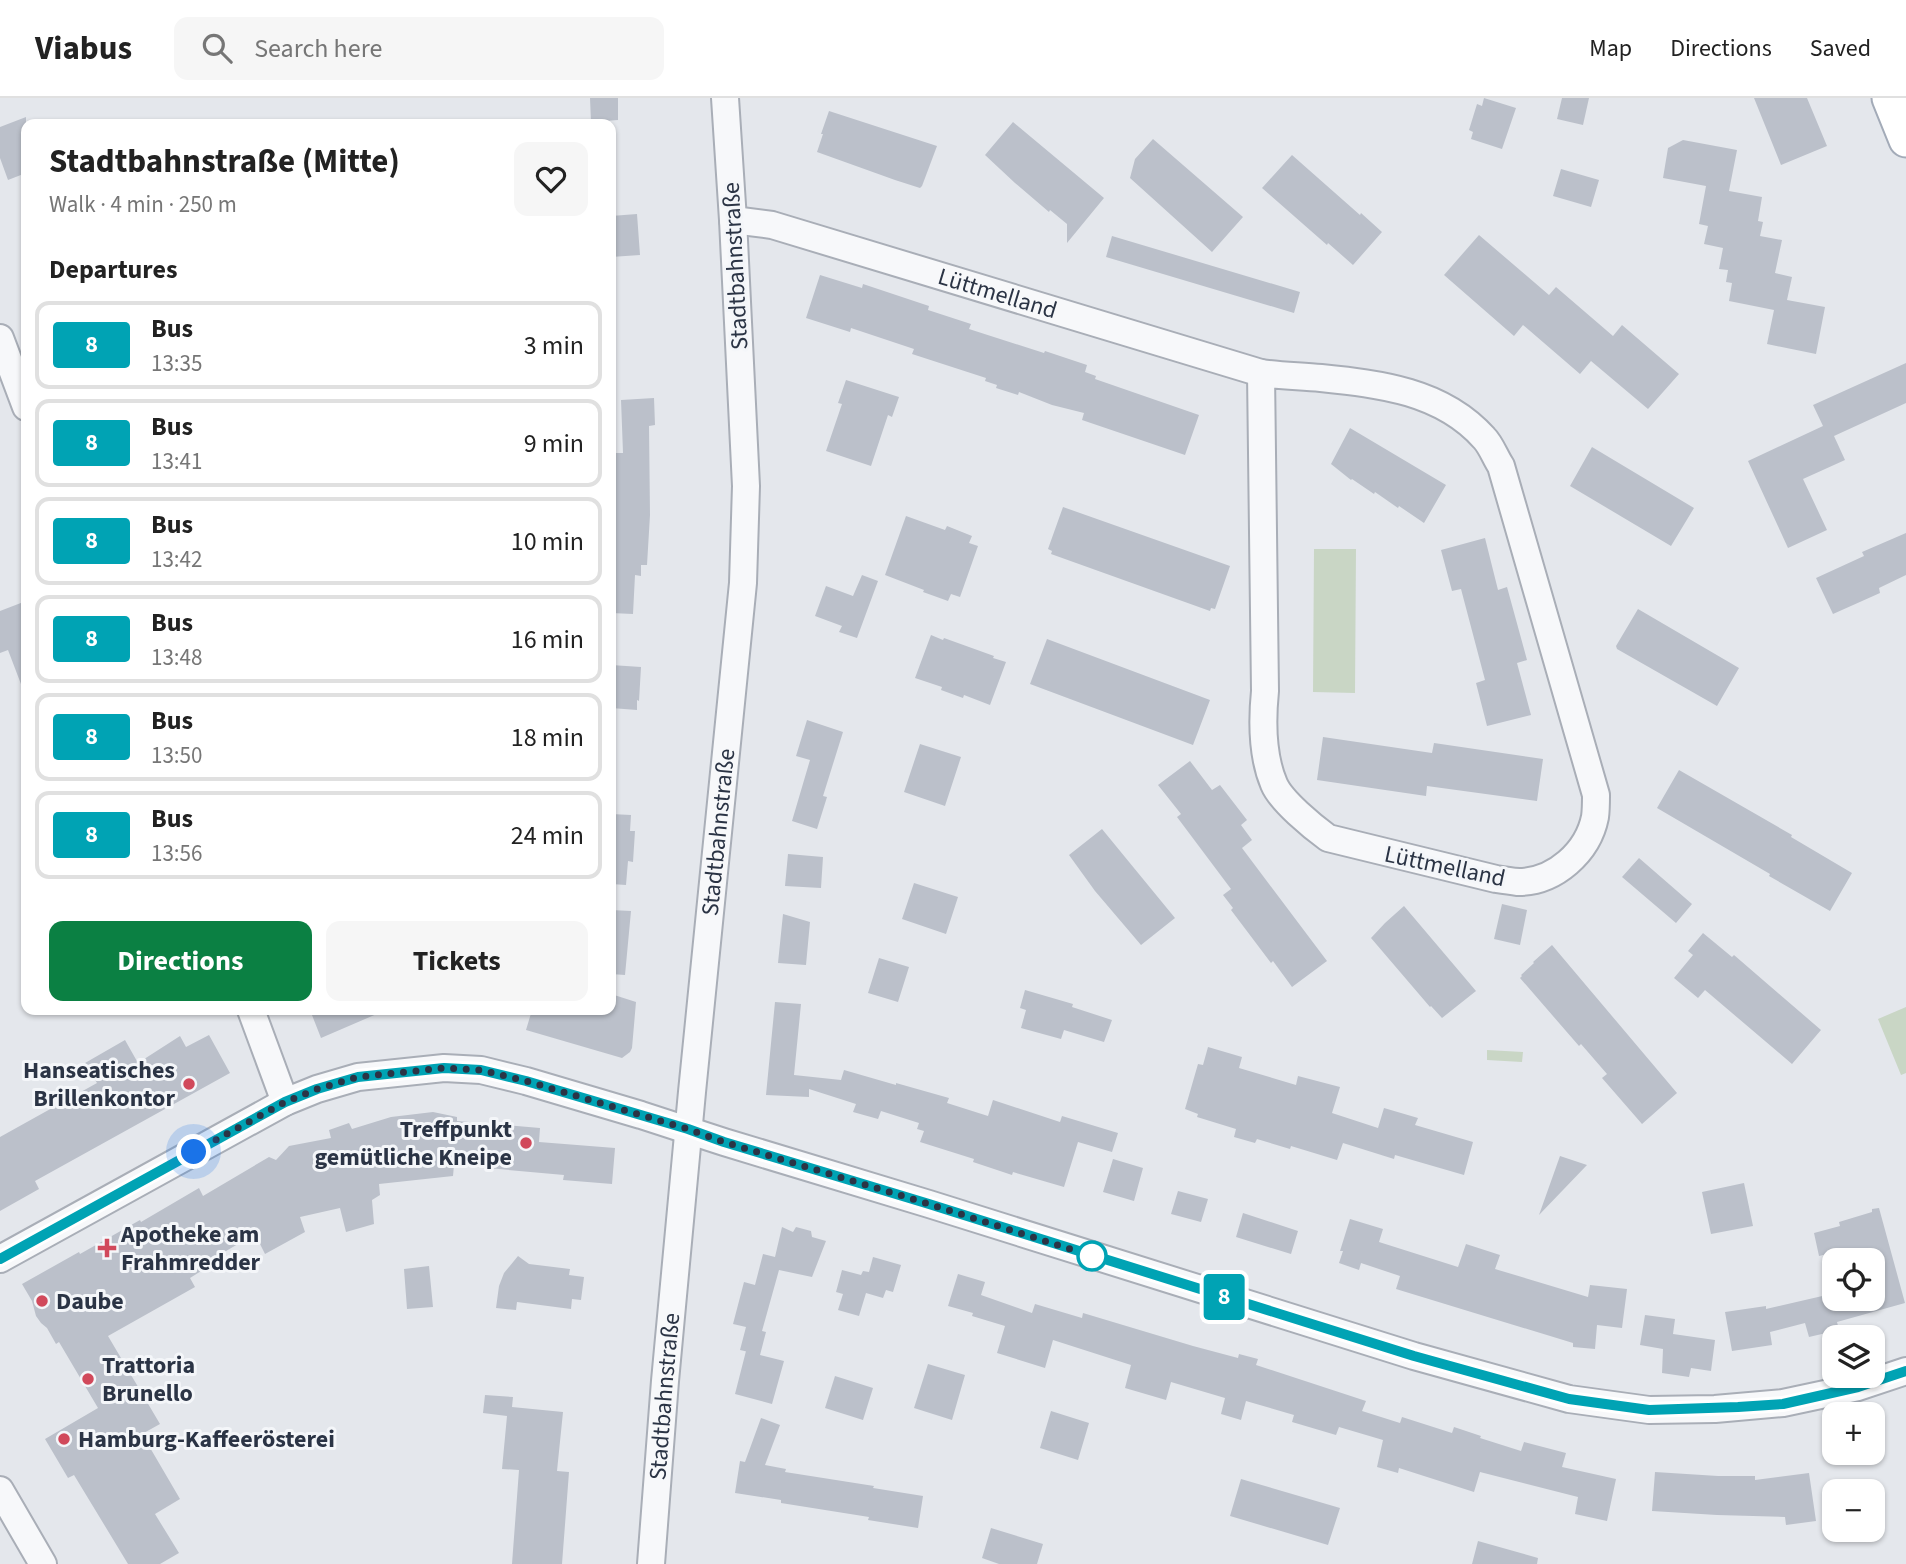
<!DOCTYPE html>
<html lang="en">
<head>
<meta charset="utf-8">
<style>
	body { margin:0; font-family:"Source Sans 3",sans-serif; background:#f6f6f6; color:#222; height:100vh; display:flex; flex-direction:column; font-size:26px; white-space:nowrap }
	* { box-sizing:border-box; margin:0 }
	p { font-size:23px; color:#767676 }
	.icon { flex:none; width:38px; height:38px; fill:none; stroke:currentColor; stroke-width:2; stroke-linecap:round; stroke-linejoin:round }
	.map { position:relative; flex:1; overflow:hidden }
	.side { position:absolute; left:21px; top:21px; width:595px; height:896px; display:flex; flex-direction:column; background:#fff; border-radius:14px; box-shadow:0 2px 5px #0004 }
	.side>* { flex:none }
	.badge { padding:0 14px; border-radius:5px; font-size:24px; line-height:46px }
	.controls { position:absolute; left:1822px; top:1150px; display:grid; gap:14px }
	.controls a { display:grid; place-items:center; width:63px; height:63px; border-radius:14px; background:#fff; box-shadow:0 2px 5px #0004; font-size:35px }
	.you { position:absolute; width:35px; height:35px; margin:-18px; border:5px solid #fff; border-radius:50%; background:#1a73e8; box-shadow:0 0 0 10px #1a73e833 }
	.map>.badge { position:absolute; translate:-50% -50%; box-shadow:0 0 0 4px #fff }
	h2 { padding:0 28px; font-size:26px; line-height:63px }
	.round { display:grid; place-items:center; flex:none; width:74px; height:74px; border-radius:14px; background:#f6f6f6 }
	.overview { display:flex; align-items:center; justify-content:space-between; height:119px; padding:0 28px }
	h1 { font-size:33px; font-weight:700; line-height:52px }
	.action { display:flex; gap:14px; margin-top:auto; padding:14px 28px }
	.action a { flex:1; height:80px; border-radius:14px; background:#0b8043; color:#fff; font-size:28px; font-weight:700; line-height:80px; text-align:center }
	.action a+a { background:#f6f6f6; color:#222 }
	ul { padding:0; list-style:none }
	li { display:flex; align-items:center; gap:21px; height:88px; margin:0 14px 10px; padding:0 14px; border:4px solid #e0e0e0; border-radius:14px }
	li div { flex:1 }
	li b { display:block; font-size:26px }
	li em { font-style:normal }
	li .badge { min-width:77px; font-weight:700; text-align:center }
	header { display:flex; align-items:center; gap:42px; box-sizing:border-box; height:98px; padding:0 35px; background:#fff; border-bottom:2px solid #e0e0e0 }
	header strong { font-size:33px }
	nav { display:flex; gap:38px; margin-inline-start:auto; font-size:24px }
	.search { width:490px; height:63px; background:#f6f6f6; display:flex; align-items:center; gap:18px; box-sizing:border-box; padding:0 24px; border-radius:14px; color:#767676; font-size:26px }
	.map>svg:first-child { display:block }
	.green { fill:#c9d6c5 }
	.building { fill:#bbc0ca }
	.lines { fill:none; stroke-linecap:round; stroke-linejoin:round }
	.minor-casing { stroke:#a9aeb7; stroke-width:30 }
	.major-casing { stroke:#a3abb8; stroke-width:37 }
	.minor { stroke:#f7f8fa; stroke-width:26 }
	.major { stroke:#fff; stroke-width:33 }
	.line-casing { stroke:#fff; stroke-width:16 }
	.line { stroke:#00a3b4; stroke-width:10 }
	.walk { stroke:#2b3445; stroke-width:7; stroke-dasharray:0 12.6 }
	.poi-dot { fill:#d1495b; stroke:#f4f6f9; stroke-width:2.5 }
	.stop-dot { fill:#fff; stroke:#00a3b4; stroke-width:3.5 }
	.labels { text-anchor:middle; stroke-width:6; stroke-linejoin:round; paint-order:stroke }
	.street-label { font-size:24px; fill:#2b3445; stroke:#f4f6f9 }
	.poi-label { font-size:24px; font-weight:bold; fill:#2b3445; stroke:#f4f6f9; text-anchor:start }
</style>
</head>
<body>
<header>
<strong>Viabus</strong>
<div class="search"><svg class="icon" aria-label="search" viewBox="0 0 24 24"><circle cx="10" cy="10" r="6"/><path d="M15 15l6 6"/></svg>Search here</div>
<nav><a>Map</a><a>Directions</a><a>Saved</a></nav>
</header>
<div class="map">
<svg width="1906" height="1466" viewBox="0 0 1906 1466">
	<rect width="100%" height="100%" fill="#e4e7ec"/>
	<path class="green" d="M1314,451H1356L1355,595L1313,594Z
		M1906,909V975L1901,977L1878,921Z
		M1487,952L1523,954L1522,964L1487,962Z"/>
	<path class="building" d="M590,0H618V22L591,24Z
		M1484,0L1516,10L1502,51L1471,41L1473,34L1469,32L1477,6L1482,8Z
		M1562,0H1589L1583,27L1557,21Z
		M1754,0H1807L1827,48L1781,67Z
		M829,13L937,48L922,88L920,90L895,82L817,54L823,36H821Z
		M26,19V75L8,82L0,60V29Z
		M1013,24L1104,100L1067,145V126L1050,112L1049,114L1015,85L985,57Z
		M1153,41L1243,119L1212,154L1130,80L1135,61Z
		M1683,42L1737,52L1729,93L1762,99L1758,123L1763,124L1760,138L1782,142L1775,175L1792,179L1787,202L1825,209L1816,256L1767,246L1774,212L1729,203L1732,185L1726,184L1728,172L1719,171L1723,150L1704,146L1708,128L1699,126L1706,88L1663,80L1668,50Z
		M1292,57L1360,117L1361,115L1382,134L1353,167L1328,145L1327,147L1262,90Z
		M1561,71L1599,82L1591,109L1553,98Z
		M637,116L640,157L611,159V118Z
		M1479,137L1549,197L1556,189L1613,238L1622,227L1679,276L1648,311L1591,263L1580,276L1523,227L1514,238L1444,177Z
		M1112,138L1300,194L1294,215L1106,159Z
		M820,177L862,190L863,186L929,208L928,212L971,226L969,231L1044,255L1045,253L1087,267L1085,274L1096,278L1095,281L1199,317L1185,357L1082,322L1084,315L1052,307L1019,294L1018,297L996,290L997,287L985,283L986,280L912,256L914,251L851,230L850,234L806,220Z
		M1906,265V305L1834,338L1845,362L1803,381L1827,432L1788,450L1748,363L1823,328L1813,307Z
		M846,282L899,299L892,319L888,317L871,368L826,353L842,306L838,305Z
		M654,300L655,327L649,328L650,417L647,467H641V478L635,477L633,516L611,515V435L614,436V392H611V355H623L621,302Z
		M1350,330L1446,387L1424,425L1399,408L1398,410L1375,394L1374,396L1352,381L1351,382L1331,366Z
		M1592,349L1694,410L1671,448L1570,388Z
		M1063,409L1230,468L1215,511L1211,510L1210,513L1051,456L1052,453L1048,451Z
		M906,418L945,432L947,428L972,438L969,445L978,448L960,499L951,496L948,503L923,494L924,492L885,477Z
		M1906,435V477L1879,490L1880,495L1833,516L1816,480L1864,458L1862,454Z
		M1485,440L1498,492L1507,489L1527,562L1517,565L1531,617L1487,628L1476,585L1485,582L1461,491L1452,493L1441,452Z
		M862,477L878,483L857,540L839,534L842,528L815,518L826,488L853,498Z
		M26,503V594H24L8,552L0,555V513Z
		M1638,511L1739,570L1717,608L1617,551L1616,548Z
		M931,537L943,542L944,540L994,558L993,560L1006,564L990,607L964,597L963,600L941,592L942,589L915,580Z
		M1047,541L1210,602L1193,647L1030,586Z
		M611,567L641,569L639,603L637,602V612L611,610Z
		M807,622L843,634L823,698L827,699L817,731L792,723L810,662L796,658Z
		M1323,639L1432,655L1434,645L1543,661L1537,703L1427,688L1426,698L1317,682Z
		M920,646L961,659L945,708L904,694Z
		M1190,663L1212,692L1220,687L1247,722L1241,727L1252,742L1242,750L1327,863L1292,889L1273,863L1271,865L1231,812L1233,810L1223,797L1231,791L1177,719L1181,716L1158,687Z
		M1679,672L1792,737L1791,739L1852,775L1830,813L1769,778L1770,776L1657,710Z
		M611,716L631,717L630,733H635L633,764L628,763L626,787L611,786Z
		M1102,731L1175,820L1141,847L1095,793L1069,757Z
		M788,756L823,759L821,790L785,788Z
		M1639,760L1692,806L1676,825L1622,779Z
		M914,785L958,799L946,836L902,821Z
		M1502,806L1527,812L1520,847L1494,841Z
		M1404,808L1476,893L1442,920L1431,908L1430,909L1371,840L1385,825Z
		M611,812L631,813L625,877L611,876Z
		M783,816L810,824L806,867L778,865Z
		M1703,835L1732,859L1734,857L1821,932L1792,966L1705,892L1698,900L1674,880L1693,857L1688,853Z
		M1552,847L1677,995L1642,1026L1602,980L1607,976L1581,946L1579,948L1520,880L1522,878L1521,877L1534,865L1533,864Z
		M879,860L909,869L898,904L868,895Z
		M1025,892L1073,906L1072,909L1112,922L1104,944L1064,932L1061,941L1021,930L1026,912L1020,910Z
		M611,896L636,904L632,950L630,954L622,960L526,932L532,912H611Z
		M775,904L801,906L794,977L841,982L844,972L896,987V985L949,1000L947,1005L988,1018L993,1002L1060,1024L1062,1018L1118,1035L1112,1054L1078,1044L1064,1089L1013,1074L1012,1077L973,1064L974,1061L920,1044L924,1033L917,1031L919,1025L881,1013L878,1021L853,1014L856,1006L809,991V999L766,997Z
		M310,912H386L321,940Z
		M209,937L230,975L35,1083L39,1091L0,1113V1039L97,985L85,965L125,942L138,965L180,938L186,949Z
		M1208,949L1242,959L1239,970L1296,987L1298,978L1340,989L1332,1015L1378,1030L1384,1010L1418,1020L1415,1027L1473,1044L1464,1077L1395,1057L1394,1061L1343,1045L1337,1062L1291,1048L1290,1051L1257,1041L1255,1045L1234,1039L1236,1031L1197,1019L1198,1016L1185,1011L1198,966L1203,967Z
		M433,1014L457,1019V1023L540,1030L539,1044L615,1050L612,1086L563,1082L564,1077L454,1067L453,1078L379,1086L380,1097L372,1102L374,1126L346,1134L340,1110L300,1119L305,1134L265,1156L255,1136L204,1166L206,1170L190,1180L195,1189L108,1238L160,1326L142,1336L180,1401L155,1416L179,1455L160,1466H128L74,1377L68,1380L45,1341L98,1310L59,1244L56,1246L47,1230L41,1225L36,1218L32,1203L22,1186L79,1154L80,1156L140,1122L141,1124L199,1090L203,1098L269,1059L276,1062L289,1048L331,1040L329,1032L349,1025L352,1031L391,1019Z
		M1560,1058L1587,1067L1539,1117Z
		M1113,1061L1143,1070L1134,1103L1103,1094Z
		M1744,1085L1753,1128L1711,1136L1702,1094Z
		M1178,1093L1208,1101L1201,1124L1171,1116Z
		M1879,1110L1905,1205L1837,1224L1839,1232L1809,1239L1805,1225L1770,1234L1772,1247L1732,1253L1725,1214L1766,1208V1211L1831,1196L1832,1200H1872V1162H1846L1843,1152L1819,1158L1814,1135L1840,1128L1839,1124L1872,1114V1111Z
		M1243,1115L1298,1133L1291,1156L1236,1139Z
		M1350,1121L1383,1131L1379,1144L1458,1169L1466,1146L1500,1157L1495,1171L1588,1199L1590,1187L1627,1191L1622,1230L1597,1227L1595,1251L1573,1249V1245L1396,1191L1400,1178L1361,1165L1359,1172L1339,1165L1343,1153H1340Z
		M782,1129L793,1134L796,1129L811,1133L812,1139L826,1143L812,1179L779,1172L762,1233L766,1234L760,1257L784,1263L772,1306L735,1296L746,1253L753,1255L740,1252L746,1229L733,1226L744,1184L755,1187L763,1156L775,1159Z
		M518,1158L529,1166L570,1171L569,1177L584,1179L581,1202L572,1201L571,1211L517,1204L516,1212L496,1210L499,1188L504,1175Z
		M873,1159L901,1167L893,1194L886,1192L883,1200L866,1195L859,1218L838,1212L843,1196L836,1194L842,1172L861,1177L863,1173L869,1174Z
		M429,1168L433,1209L407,1211L404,1171Z
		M958,1176L985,1184L981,1197L1032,1215L1035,1206L1082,1220L1083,1215L1193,1248L1238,1260L1239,1256L1258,1261L1256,1267L1366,1303L1362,1313L1400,1325L1402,1319L1452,1335L1454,1329L1481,1338L1480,1340L1521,1353L1524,1344L1566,1355L1562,1369L1616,1381L1607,1423L1575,1416L1578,1399L1480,1374L1474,1394L1399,1370L1398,1375L1377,1369L1383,1342L1339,1329L1336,1337L1292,1324L1294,1317L1246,1303L1241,1322L1221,1316L1225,1300L1171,1284L1166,1302L1125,1290L1131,1267L1053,1242L1045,1270L997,1255L1005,1228L972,1218L973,1215L948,1208Z
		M1645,1217L1675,1221L1673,1236L1715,1242L1711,1273L1691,1270L1689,1279L1662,1275L1663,1251L1640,1247Z
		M928,1266L965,1277L952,1322L914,1310Z
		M835,1278L873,1290L863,1322L825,1310Z
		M485,1297L513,1299L512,1309L563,1314L557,1373L569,1374L562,1466H512L519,1372L502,1371L507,1318L483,1315Z
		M1051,1313L1089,1325L1078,1362L1040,1350Z
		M761,1320L780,1327L765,1367L786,1371L785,1374L874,1388L873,1390L923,1398L918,1430L868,1422L869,1419L781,1405V1402L735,1395L740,1363L745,1364Z
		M1655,1374L1718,1378H1755V1382L1809,1375L1816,1423L1786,1427L1785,1419L1717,1417L1652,1413Z
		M1241,1381L1340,1410L1328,1447L1230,1418Z
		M991,1430L1043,1446L1037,1466H999L982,1460Z
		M1478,1443L1538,1460L1537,1466H1472Z"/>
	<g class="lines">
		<defs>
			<g id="minor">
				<path id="s1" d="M733,122L772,127L1261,275"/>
				<path d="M0,240L26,309"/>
				<path d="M1261,275C1281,278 1301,278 1321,280C1380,286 1442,293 1484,340C1491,347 1495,359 1501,368L1596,697C1596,704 1596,712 1595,719C1588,754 1555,784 1518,784C1510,783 1503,782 1496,781L1328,740C1313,729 1281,703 1274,686C1262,658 1262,623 1265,593Z"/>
				<path d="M251,912L285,1004"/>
				<path d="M0,1161L285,1004L317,991L358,979L444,970L481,972L526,983L641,1017L724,1044L929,1106L1414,1258L1569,1301L1649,1312L1715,1311L1783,1305L1858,1289L1906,1273"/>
				<path d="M0,1392L43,1466"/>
				<path id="s2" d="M651,1466L665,1283L692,994L743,485L746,388L733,122L725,0"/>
			</g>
			<path id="major" d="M1889,0L1906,42"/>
		</defs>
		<use href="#minor" class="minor-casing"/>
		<use href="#major" class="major-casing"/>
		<use href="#minor" class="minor"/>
		<use href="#major" class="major"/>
	</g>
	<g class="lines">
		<defs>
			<path id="line" d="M0,1161L285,1004L317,991L358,979L444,970L481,972L526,983L688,1031L724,1044L929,1106L1414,1258L1569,1301L1649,1312L1738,1309L1783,1306L1858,1289L1906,1273"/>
		</defs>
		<use href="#line" class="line-casing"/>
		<use href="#line" class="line"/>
		<path class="walk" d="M194,1054L285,1004L317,991L358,979L444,970L481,972L526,983L688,1031L724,1044L929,1106L1092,1158"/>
	</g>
	<g class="poi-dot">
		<circle cx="189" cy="986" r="7"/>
		<circle cx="526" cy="1045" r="7"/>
		<path d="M103.5 1139.5h7v7h7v7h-7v7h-7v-7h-7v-7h7z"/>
		<circle cx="42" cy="1203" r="7"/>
		<circle cx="88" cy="1281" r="7"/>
		<circle cx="64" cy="1341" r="7"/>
	</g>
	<circle class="stop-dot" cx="1092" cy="1158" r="14"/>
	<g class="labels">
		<g class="street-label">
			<text transform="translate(735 168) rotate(-93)" y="8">Stadtbahnstraße</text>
			<text dy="8" stroke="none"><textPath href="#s1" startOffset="275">Lüttmelland</textPath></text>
			<text dy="8" stroke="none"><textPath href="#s2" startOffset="735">Stadtbahnstraße</textPath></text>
			<text transform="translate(1445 768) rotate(12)" y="8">Lüttmelland</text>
			<text dy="8" stroke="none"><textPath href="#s2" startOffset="168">Stadtbahnstraße</textPath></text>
		</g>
		<g class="poi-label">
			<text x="175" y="980" text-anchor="end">Hanseatisches<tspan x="175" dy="28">Brillenkontor</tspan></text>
			<text x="512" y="1039" text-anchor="end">Treffpunkt<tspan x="512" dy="28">gemütliche Kneipe</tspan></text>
			<text x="121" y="1144">Apotheke am<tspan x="121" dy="28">Frahmredder</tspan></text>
			<text x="56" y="1211">Daube</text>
			<text x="102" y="1275">Trattoria<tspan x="102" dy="28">Brunello</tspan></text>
			<text x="78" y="1349">Hamburg-Kaffeerösterei</text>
		</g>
	</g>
</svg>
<div class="controls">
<a><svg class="icon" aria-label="locate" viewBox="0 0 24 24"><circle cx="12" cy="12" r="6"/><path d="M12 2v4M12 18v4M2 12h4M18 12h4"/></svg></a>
<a><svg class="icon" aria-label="layers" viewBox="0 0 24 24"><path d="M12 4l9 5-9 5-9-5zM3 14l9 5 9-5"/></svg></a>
<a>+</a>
<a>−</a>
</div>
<div class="you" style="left:194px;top:1054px"></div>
<b class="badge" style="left:1224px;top:1199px;background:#00a3b4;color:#fff">8</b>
<section class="side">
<div class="overview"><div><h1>Stadtbahnstraße (Mitte)</h1><p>Walk · 4 min · 250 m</p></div><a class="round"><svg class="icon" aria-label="heart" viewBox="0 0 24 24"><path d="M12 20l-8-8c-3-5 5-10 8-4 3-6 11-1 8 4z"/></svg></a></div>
<h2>Departures</h2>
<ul>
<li><span class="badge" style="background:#00a3b4;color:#fff">8</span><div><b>Bus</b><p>13:35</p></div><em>3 min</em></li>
<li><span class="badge" style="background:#00a3b4;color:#fff">8</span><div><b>Bus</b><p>13:41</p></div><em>9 min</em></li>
<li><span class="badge" style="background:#00a3b4;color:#fff">8</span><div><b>Bus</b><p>13:42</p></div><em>10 min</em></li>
<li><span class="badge" style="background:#00a3b4;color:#fff">8</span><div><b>Bus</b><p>13:48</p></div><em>16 min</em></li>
<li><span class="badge" style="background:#00a3b4;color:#fff">8</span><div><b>Bus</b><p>13:50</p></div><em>18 min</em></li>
<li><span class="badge" style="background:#00a3b4;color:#fff">8</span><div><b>Bus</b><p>13:56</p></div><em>24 min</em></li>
</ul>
<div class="action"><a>Directions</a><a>Tickets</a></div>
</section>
</div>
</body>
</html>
